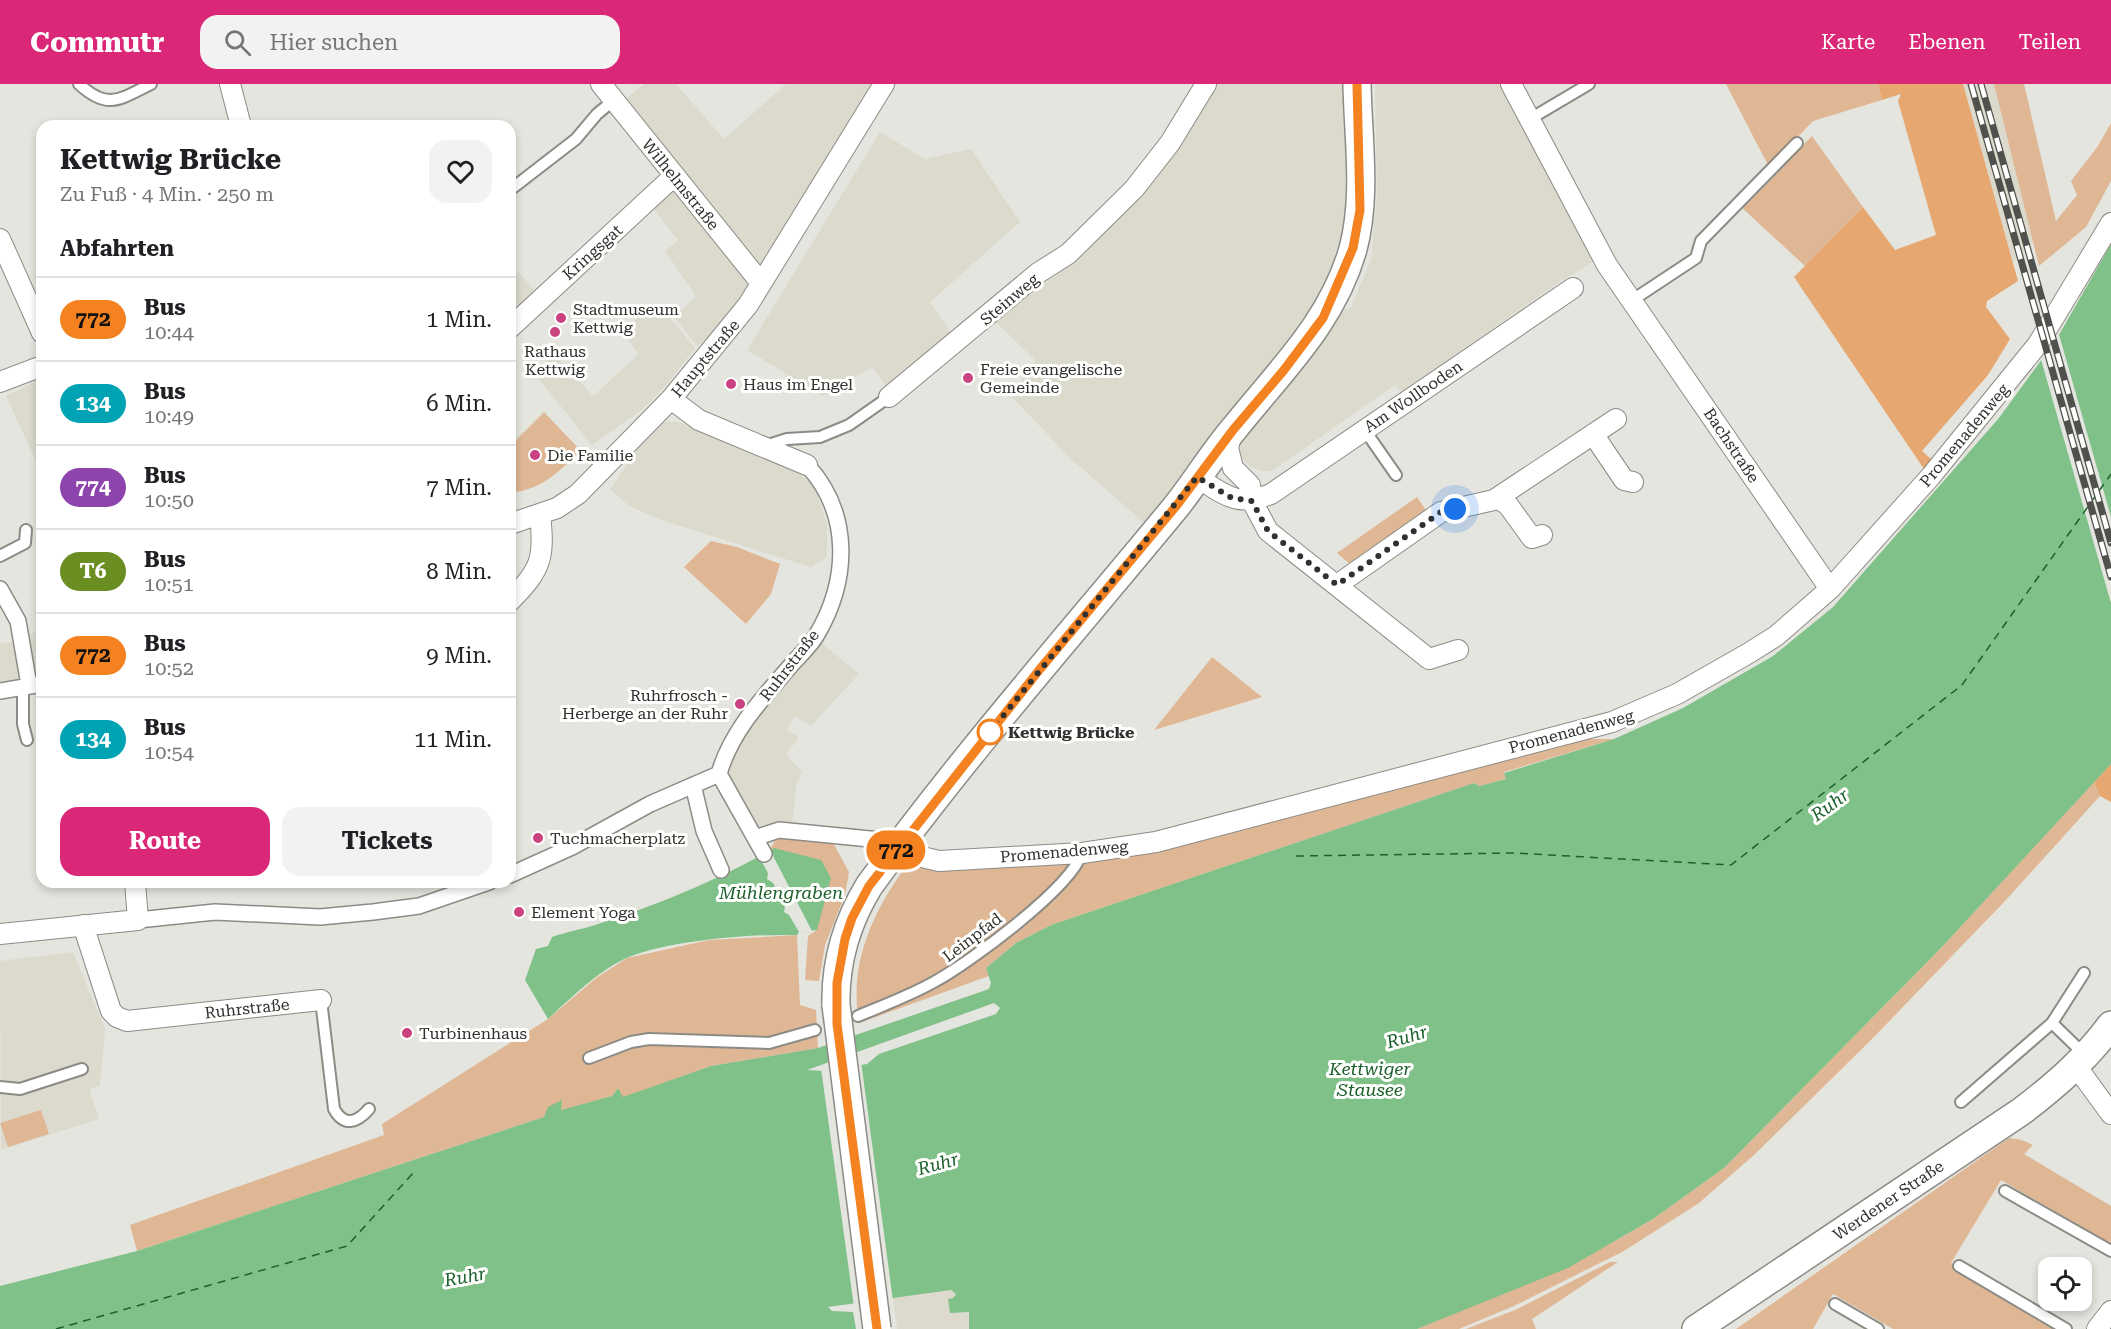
<!DOCTYPE html>
<html lang="de">
<head>
<meta charset="utf-8">
<style>
	body { margin:0; font-family:"Roboto Serif",serif; background:#f2f2f2; color:#202124; height:100vh; display:flex; flex-direction:column; font-size:22px; white-space:nowrap }
	* { box-sizing:border-box; margin:0 }
	p { font-size:20px; color:#757577 }
	.icon { flex:none; width:33px; height:33px; fill:none; stroke:currentColor; stroke-width:2; stroke-linecap:round; stroke-linejoin:round }
	.map { position:relative; flex:1; overflow:hidden }
	.sheet { position:absolute; left:36px; top:36px; width:480px; height:768px; display:flex; flex-direction:column; background:#fff; border-radius:18px; box-shadow:0 3px 9px #0003 }
	.sheet>* { flex:none }
	.badge { padding:0 12px; border-radius:20px; font-size:21px; line-height:39px }
	.tools { position:absolute; left:2038px; top:1173px; display:grid; gap:12px }
	.tools a { display:grid; place-items:center; width:54px; height:54px; border-radius:12px; background:#fff; box-shadow:0 3px 9px #0003; font-size:30px }
	.you { position:absolute; width:30px; height:30px; margin:-15px; border:4px solid #fff; border-radius:50%; background:#1a73e8; box-shadow:0 0 0 9px #1a73e833 }
	.map>.badge { position:absolute; translate:-50% -50%; box-shadow:0 0 0 3px #fff }
	h2 { padding:0 24px; font-size:22px; line-height:54px }
	.round { display:grid; place-items:center; flex:none; width:63px; height:63px; border-radius:18px; background:#f2f2f2 }
	.overview { display:flex; align-items:center; justify-content:space-between; height:102px; padding:0 24px }
	h1 { font-size:28px; font-weight:700; line-height:45px }
	.cta { display:flex; gap:12px; margin-top:auto; padding:12px 24px }
	.cta a { flex:1; height:69px; border-radius:18px; background:#db2777; color:#fff; font-size:24px; font-weight:700; line-height:69px; text-align:center }
	.cta a+a { background:#f2f2f2; color:#202124 }
	ul { padding:0; list-style:none }
	li { display:flex; align-items:center; gap:18px; height:84px; padding:0 24px; border-top:2px solid #e0e0e0 }
	li div { flex:1 }
	li b { display:block; font-size:22px }
	li em { font-style:normal }
	li .badge { min-width:66px; font-weight:700; text-align:center }
	header { display:flex; align-items:center; gap:36px; box-sizing:border-box; height:84px; padding:0 30px; background:#db2777; color:#fff }
	header strong { font-size:28px }
	nav { display:flex; gap:33px; margin-inline-start:auto; font-size:21px }
	.search { width:420px; height:54px; background:#f2f2f2; display:flex; align-items:center; gap:15px; box-sizing:border-box; padding:0 21px; border-radius:18px; color:#757577; font-size:22px }
	.map>svg:first-child { display:block }
	.built { fill:#dbdacd }
	.green { fill:#e0b794 }
	.forest { fill:#e6a770 }
	.water { fill:#80c089; fill-rule:evenodd }
	.pier { fill:#e5e5df }
	.lines { fill:none; stroke-linecap:round; stroke-linejoin:round }
	.ferry { stroke:#1c602d; stroke-width:1.5; stroke-dasharray:8 6; stroke-linecap:butt }
	.service-casing { stroke:#8c8b86; stroke-width:14 }
	.pedestrian-casing { stroke:#8c8b86; stroke-width:18 }
	.minor-casing { stroke:#8c8b86; stroke-width:22 }
	.secondary-casing { stroke:#8c8b86; stroke-width:30 }
	.service { stroke:#fff; stroke-width:10 }
	.pedestrian { stroke:#fff; stroke-width:15 }
	.minor { stroke:#fff; stroke-width:20 }
	.secondary { stroke:#fff; stroke-width:27 }
	.rail-casing { stroke:#50504d; stroke-width:7 }
	.rail { stroke:#fffffe; stroke-width:4.5; stroke-dasharray:14; stroke-linecap:butt }
	.secondary-bridge-casing { stroke:#8c8b86; stroke-width:30; stroke-linecap:butt }
	.secondary-bridge { stroke:#fff; stroke-width:27 }
	.line-casing { stroke:#fff; stroke-width:14 }
	.line { stroke:#f58220; stroke-width:9 }
	.walk { stroke:#30302e; stroke-width:6; stroke-dasharray:0 10.8 }
	.poi-dot { fill:#ca4280; stroke:#fffffe; stroke-width:2 }
	.stop-dot { fill:#fff; stroke:#f58220; stroke-width:3 }
	.labels { text-anchor:middle; stroke-width:6; stroke-linejoin:round; paint-order:stroke }
	.street-label { font-size:16px; fill:#30302e; stroke:#fffffe }
	.poi-label { font-size:16px; fill:#30302e; stroke:#fffffe; text-anchor:start }
	.stop-label { font-size:16px; font-weight:bold; fill:#30302e; stroke:#fffffe; text-anchor:start }
	.water-label { font-size:18px; font-style:italic; fill:#1c602d; stroke:#fffffe }
</style>
</head>
<body>
<header>
<strong>Commutr</strong>
<div class="search"><svg class="icon" aria-label="search" viewBox="0 0 24 24"><circle cx="10" cy="10" r="6"/><path d="M15 15l6 6"/></svg>Hier suchen</div>
<nav><a>Karte</a><a>Ebenen</a><a>Teilen</a></nav>
</header>
<div class="map">
<svg width="2111" height="1245" viewBox="0 0 2111 1245">
	<rect width="100%" height="100%" fill="#e5e5df"/>
	<path class="built" d="M644,0H676L724,55L786,0H874L761,185L624,17Z
		M1217,0H1345V138L1323,212L1149,443L1072,376L1010,311L1036,277L994,236L1071,180L1146,103L1207,20Z
		M1375,0H1500L1593,178L1555,201L1401,308L1395,301L1272,387H1261L1251,383L1230,364L1325,234L1351,223L1371,176L1377,112Z
		M1963,0H2024L2055,137L2013,179Z
		M880,48L925,75L971,65L1020,138L930,218L954,253L889,306L872,283L823,312L747,266Z
		M674,102L753,200L725,241L697,262L674,233L696,212L665,167L678,156L652,123Z
		M510,178L537,210L510,240Z
		M658,219L695,264L670,297L643,325L592,361L534,289L554,270L593,312L639,270L621,246Z
		M42,294V390L6,312Z
		M664,338H679L787,379L815,403L827,441V473L811,483L664,437L629,422L610,405L641,360Z
		M42,544V593H34L25,553Z
		M818,556L859,590L811,642L795,632L787,645L799,654L786,670L802,688L796,702L792,742L758,747L723,691L729,666Z
		M16,557L24,597L0,602V560Z
		M73,868L105,945L100,1002L89,1005L99,1035L1,1066L0,877Z
		M951,1206L956,1210L950,1229L969,1228V1245H897L893,1214Z"/>
	<path class="green" d="M1726,0H1878L1882,16L1813,37L1769,83Z
		M1994,0H2024L2056,137L2077,111L2071,97L2098,62L2111,39V97L2086,143L2039,182Z
		M1812,52L1863,123L1805,182L1741,123Z
		M544,328L581,367C556,389 544,405 510,409V378L513,375L510,372V362Z
		M1417,413L1427,428L1351,481L1337,469Z
		M711,457L737,463L780,480L771,510L746,540L684,483Z
		M1212,573L1262,613L1154,646Z
		M1563,655H1614L1504,688L1506,695L1479,702L1474,699L1051,841L1016,859L986,884L989,892L859,939C849,881 871,831 904,785L1112,772Z
		M2094,698L2100,712L2006,816L1873,954L1754,1071L1699,1119L1624,1167L1514,1222L1459,1245H1417L1612,1159L1653,1135L1724,1084L1941,864Z
		M777,752L832,757L849,788L845,811L825,861L819,897L805,896L808,852L817,846L770,766Z
		M797,851L800,921L816,926L818,964L711,982L622,1014L618,1004L612,1012L560,1027L562,1017L544,1033L137,1167L130,1141L384,1051L382,1040L548,935L596,894L627,874L709,856Z
		M41,1026L49,1050L8,1063L0,1039Z
		M2009,1054L2022,1056L2033,1061L2024,1070L2111,1122V1160L2001,1096L1951,1179L2055,1245H1893L1833,1210L1813,1245H1736Z
		M1610,1178H1618L1532,1235L1536,1245H1466L1515,1226Z"/>
	<path class="forest" d="M1878,0H1963L2018,197L1987,217L1986,223L2010,255L1988,291L1922,367L1932,376L1924,385L1794,193L1863,123L1895,166L1936,151L1898,17L1901,10L1882,16Z
		M2111,680V718L2100,712L2094,698Z"/>
	<path class="water" d="M2111,160V680L1941,864L1724,1084L1653,1135L1568,1184L1417,1245H969V1228L950,1229L948,1215L953,1214L956,1210L951,1206L828,1223L832,1227L853,1228L856,1245H0V1202L137,1167L544,1033L548,1023L562,1016L561,1026L612,1012L618,1004L623,1013L711,982L818,964L989,905L991,899L986,884L1016,859L1051,841L1474,699L1479,702L1506,695L1504,689L1614,655L1683,624L1773,572L1833,523L1999,334L2056,256ZM994,919L1000,924L996,930L879,970L867,980L824,987L807,986Z
		M774,764L821,776L831,794L817,846L799,848L797,851C750,850 673,856 629,873C601,884 570,915 548,935L525,896L536,865L548,862L552,853C568,847 585,845 601,839C655,822 725,793 774,764Z"/>
	<path class="pier" d="M2058,247L2111,433V519L2040,272Z
		M770,766L812,847L799,848L789,831L784,828L785,821L773,799L767,795L768,789L759,773Z
		M861,977L893,1217L854,1223L821,984Z"/>
	<g class="lines">
		<path class="ferry" d="M1296,772L1514,769L1731,781L1962,601L2111,390
			M56,1245L347,1162L414,1088"/>
		<defs>
			<path id="service" d="M79,0C108,27 120,15 151,0
				M1530,35L1589,0
				M510,106L576,55L597,30L614,16
				M1631,217L1696,174L1701,157L1797,59
				M1364,345L1396,391
				M765,362L787,355L820,353L849,341L889,313
				M0,472L25,459L26,446
				M23,602V640L27,656
				M321,916L334,1025C344,1043 357,1039 369,1025
				M858,932C884,921 909,912 934,898C969,879 1070,805 1082,769
				M2052,939L2084,889
				M589,974L631,958L649,955L769,959L815,946
				M0,1003L20,1005L82,985
				M1961,1018L2052,939L2086,972
				M2005,1107L2111,1167
				M1959,1182L2066,1245
				M1835,1220L1878,1245"/>
			<path id="pedestrian" d="M0,505L18,537L29,601
				M0,607L42,600
				M719,690C731,647 763,614 792,580C800,571 810,562 816,552C849,497 852,430 807,381
				M719,690L764,770
				M693,701L704,747L721,786
				M755,754L779,746L880,756
				M510,791L572,763L650,720L719,690
				M138,836L215,828L320,833L373,828L419,822L489,798"/>
			<path id="minor" d="M230,0L241,42
				M601,0L761,199
				M1511,0L1607,181L1830,505
				M0,155L42,249
				M510,244L674,92
				M0,298L42,282
				M889,313L1038,189L1068,170L1134,105L1170,59L1206,0
				M671,315L699,336L807,381
				M1232,348L1228,364L1233,384L1250,401L1252,417L1268,447L1429,575L1458,566
				M1593,350L1624,396L1633,398
				M1197,393C1226,412 1237,423 1271,410L1573,204
				M1497,414L1508,421L1532,454L1542,451
				M510,440L557,424L578,410L671,315L748,221L884,0
				M1337,501L1441,428L1494,416L1616,335
				M510,517C541,486 545,474 540,431
				M902,759L922,773L939,777L1082,769L1156,758L1612,638L1677,610L1749,569L1776,552L1830,505L1931,392L2038,260L2111,139
				M83,841L111,927L117,933L127,937L321,916
				M0,850L138,836L135,798
				M2076,982L2111,1030
				M2097,1245L2111,1227"/>
			<path id="secondary" d="M836,921C835,879 847,838 869,802C964,671 1072,549 1175,424C1195,399 1212,371 1233,346C1279,288 1332,239 1353,165C1367,113 1358,54 1357,0
				M1696,1245L2022,1027C2056,1001 2086,975 2111,941"/>
		</defs>
		<use href="#service" class="service-casing"/>
		<use href="#pedestrian" class="pedestrian-casing"/>
		<use href="#minor" class="minor-casing"/>
		<use href="#secondary" class="secondary-casing"/>
		<use href="#service" class="service"/>
		<use href="#pedestrian" class="pedestrian"/>
		<use href="#minor" class="minor"/>
		<use href="#secondary" class="secondary"/>
		<defs>
			<path id="rail" d="M1971,0L2111,493
				M1981,0L2111,459"/>
		</defs>
		<use href="#rail" class="rail-casing"/>
		<use href="#rail" class="rail"/>
		<defs>
			<path id="secondary-bridge" d="M836,921L877,1245"/>
		</defs>
		<use href="#secondary-bridge" class="secondary-bridge-casing"/>
		<use href="#secondary-bridge" class="secondary-bridge"/>
	</g>
	<g class="lines">
		<defs>
			<path id="line" d="M877,1245L837,940V899L845,855L852,834L869,802L1040,585L1177,421L1233,346L1284,286L1323,234L1353,164L1360,126L1357,0"/>
		</defs>
		<use href="#line" class="line-casing"/>
		<use href="#line" class="line"/>
		<path class="walk" d="M990,648L1197,393L1232,414L1252,417L1268,447L1337,501L1441,428L1455,425"/>
	</g>
	<g class="poi-dot">
		<circle cx="561" cy="234" r="6"/>
		<circle cx="555" cy="248" r="6"/>
		<circle cx="968" cy="294" r="6"/>
		<circle cx="731" cy="300" r="6"/>
		<circle cx="535" cy="371" r="6"/>
		<circle cx="740" cy="620" r="6"/>
		<circle cx="538" cy="754" r="6"/>
		<circle cx="519" cy="828" r="6"/>
		<circle cx="407" cy="949" r="6"/>
	</g>
	<circle class="stop-dot" cx="990" cy="648" r="12"/>
	<g class="labels">
		<g class="street-label">
			<text transform="translate(681 100) rotate(51)" y="6">Wilhelmstraße</text>
			<text transform="translate(592 168) rotate(-42)" y="6">Kringsgat</text>
			<text transform="translate(1009 215) rotate(-40)" y="6">Steinweg</text>
			<text transform="translate(705 274) rotate(-50)" y="6">Hauptstraße</text>
			<text transform="translate(1413 312) rotate(-34)" y="6">Am Wollboden</text>
			<text transform="translate(1964 351) rotate(-50)" y="6">Promenadenweg</text>
			<text transform="translate(1732 361) rotate(56)" y="6">Bachstraße</text>
			<text transform="translate(789 581) rotate(-52)" y="6">Ruhrstraße</text>
			<text transform="translate(1571 647) rotate(-15)" y="6">Promenadenweg</text>
			<text transform="translate(1064 767) rotate(-5)" y="6">Promenadenweg</text>
			<text transform="translate(972 853) rotate(-37)" y="6">Leinpfad</text>
			<text transform="translate(247 924) rotate(-6)" y="6">Ruhrstraße</text>
			<text transform="translate(1888 1116) rotate(-34)" y="6">Werdener Straße</text>
		</g>
		<g class="poi-label">
			<text x="573" y="231">Stadtmuseum<tspan x="573" dy="18">Kettwig</tspan></text>
			<text x="555" y="273" text-anchor="middle">Rathaus<tspan x="555" dy="18">Kettwig</tspan></text>
			<text x="980" y="291">Freie evangelische<tspan x="980" dy="18">Gemeinde</tspan></text>
			<text x="743" y="306">Haus im Engel</text>
			<text x="547" y="377">Die Familie</text>
			<text x="728" y="617" text-anchor="end">Ruhrfrosch -<tspan x="728" dy="18">Herberge an der Ruhr</tspan></text>
			<text x="550" y="760">Tuchmacherplatz</text>
			<text x="531" y="834">Element Yoga</text>
			<text x="419" y="955">Turbinenhaus</text>
		</g>
		<g class="stop-label">
			<text x="1008" y="654">Kettwig Brücke</text>
		</g>
		<g class="water-label">
			<text transform="translate(1830 721) rotate(-36)" y="6">Ruhr</text>
			<text x="781" y="815">Mühlengraben</text>
			<text transform="translate(1407 953) rotate(-16)" y="6">Ruhr</text>
			<text x="1370" y="991">Kettwiger<tspan x="1370" dy="21">Stausee</tspan></text>
			<text transform="translate(938 1080) rotate(-15)" y="6">Ruhr</text>
			<text transform="translate(465 1193) rotate(-10)" y="6">Ruhr</text>
		</g>
	</g>
</svg>
<div class="tools">
<a><svg class="icon" aria-label="locate" viewBox="0 0 24 24"><circle cx="12" cy="12" r="6"/><path d="M12 2v4M12 18v4M2 12h4M18 12h4"/></svg></a>
</div>
<div class="you" style="left:1455px;top:425px"></div>
<b class="badge" style="left:896px;top:766px;background:#f58220;color:#111">772</b>
<section class="sheet">
<div class="overview"><div><h1>Kettwig Brücke</h1><p>Zu Fuß · 4 Min. · 250 m</p></div><a class="round"><svg class="icon" aria-label="heart" viewBox="0 0 24 24"><path d="M12 20l-8-8c-3-5 5-10 8-4 3-6 11-1 8 4z"/></svg></a></div>
<h2>Abfahrten</h2>
<ul>
<li><span class="badge" style="background:#f58220;color:#111">772</span><div><b>Bus</b><p>10:44</p></div><em>1 Min.</em></li>
<li><span class="badge" style="background:#00a3b4;color:#fff">134</span><div><b>Bus</b><p>10:49</p></div><em>6 Min.</em></li>
<li><span class="badge" style="background:#8e44ad;color:#fff">774</span><div><b>Bus</b><p>10:50</p></div><em>7 Min.</em></li>
<li><span class="badge" style="background:#6b8e23;color:#fff">T6</span><div><b>Bus</b><p>10:51</p></div><em>8 Min.</em></li>
<li><span class="badge" style="background:#f58220;color:#111">772</span><div><b>Bus</b><p>10:52</p></div><em>9 Min.</em></li>
<li><span class="badge" style="background:#00a3b4;color:#fff">134</span><div><b>Bus</b><p>10:54</p></div><em>11 Min.</em></li>
</ul>
<div class="cta"><a>Route</a><a>Tickets</a></div>
</section>
</div>
</body>
</html>
